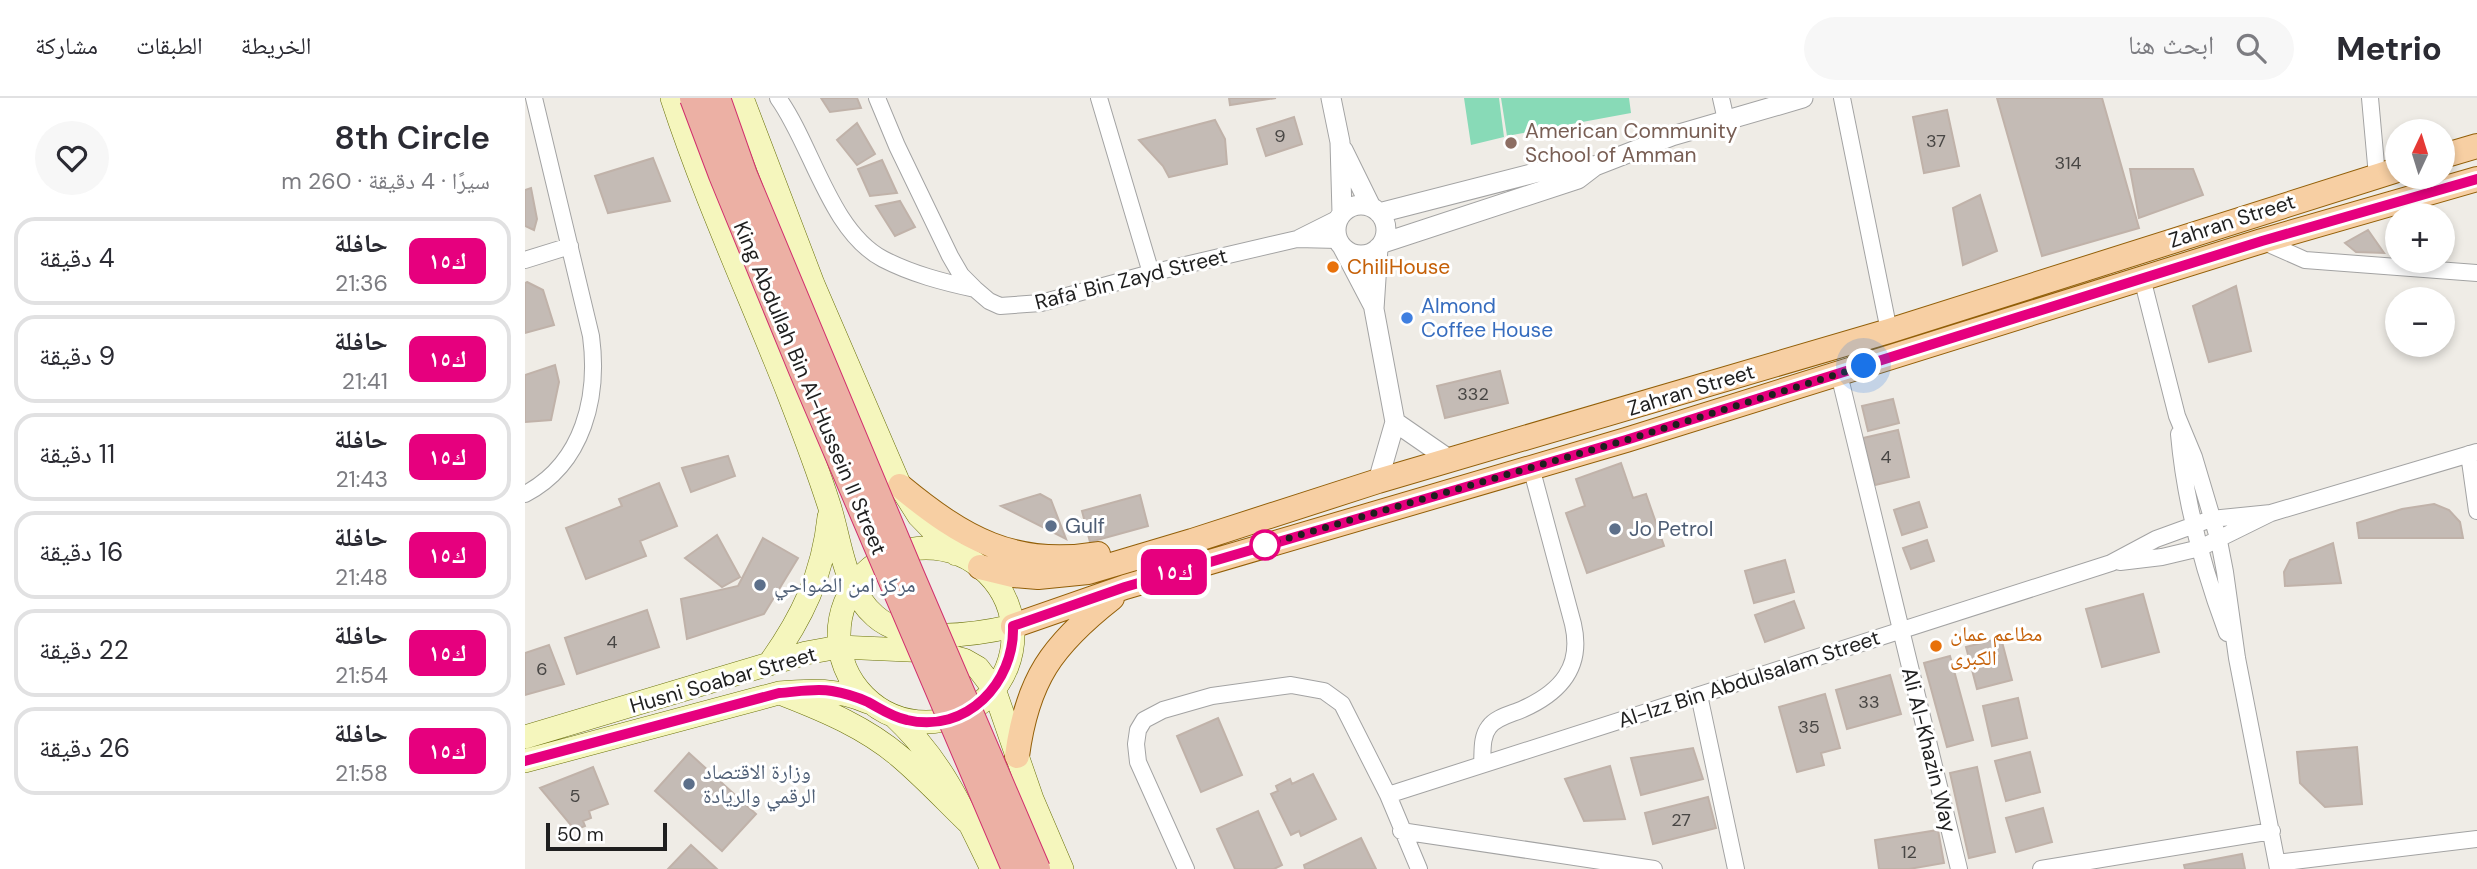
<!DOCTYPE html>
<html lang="ar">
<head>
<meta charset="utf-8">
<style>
	body { margin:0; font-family:"DM Sans","Noto Naskh Arabic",sans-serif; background:#f7f7f7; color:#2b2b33; direction:rtl; height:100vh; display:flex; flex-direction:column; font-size:26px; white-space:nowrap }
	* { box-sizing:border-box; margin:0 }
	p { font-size:23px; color:#7c7c81 }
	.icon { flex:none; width:38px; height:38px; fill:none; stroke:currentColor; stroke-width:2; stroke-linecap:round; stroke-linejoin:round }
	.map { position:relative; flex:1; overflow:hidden; direction:ltr }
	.drawer { display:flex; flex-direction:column; background:#fff; width:525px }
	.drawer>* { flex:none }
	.badge { padding:0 14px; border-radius:10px; font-size:24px; line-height:46px }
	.needle { width:46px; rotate:4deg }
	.buttons { position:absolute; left:1860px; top:21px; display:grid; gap:14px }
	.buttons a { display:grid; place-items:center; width:70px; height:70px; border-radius:50%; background:#fff; box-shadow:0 4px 10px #0003; font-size:35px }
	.scale { position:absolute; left:21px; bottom:18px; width:121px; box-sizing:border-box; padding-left:7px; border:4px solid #1f1f1f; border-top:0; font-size:19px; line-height:24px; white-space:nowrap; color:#1f1f1f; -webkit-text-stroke:5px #fff; paint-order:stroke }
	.you { position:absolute; width:35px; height:35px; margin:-18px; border:5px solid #fff; border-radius:50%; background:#1a73e8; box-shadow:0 0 0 10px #1a73e833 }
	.map>.badge { position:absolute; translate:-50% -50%; box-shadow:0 0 0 4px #fff }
	.round { display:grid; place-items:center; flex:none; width:74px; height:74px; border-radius:37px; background:#f7f7f7 }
	.headline { display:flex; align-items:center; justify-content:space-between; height:119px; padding:0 35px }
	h1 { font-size:33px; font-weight:600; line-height:52px }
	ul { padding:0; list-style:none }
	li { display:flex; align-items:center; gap:21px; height:88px; margin:0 14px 10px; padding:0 21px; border:4px solid #e1e1e2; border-radius:21px }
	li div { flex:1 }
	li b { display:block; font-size:26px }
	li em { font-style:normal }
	li .badge { min-width:77px; font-weight:700; text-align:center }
	header { display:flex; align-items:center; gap:42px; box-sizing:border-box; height:98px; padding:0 35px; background:#fff; border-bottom:2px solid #e1e1e2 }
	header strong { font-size:33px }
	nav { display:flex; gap:38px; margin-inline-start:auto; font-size:24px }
	.search { width:490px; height:63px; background:#f7f7f7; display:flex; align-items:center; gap:18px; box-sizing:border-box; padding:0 24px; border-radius:38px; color:#7c7c81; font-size:26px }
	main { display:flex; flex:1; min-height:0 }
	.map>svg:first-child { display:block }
	.pitch { fill:#88dab7 }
	.building { fill:#c4bbb5; stroke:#c0b2a9; stroke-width:2 }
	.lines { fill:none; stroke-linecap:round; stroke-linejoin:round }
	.minor-casing { stroke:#a3a3a3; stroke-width:18 }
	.tertiary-casing { stroke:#a3a3a3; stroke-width:21 }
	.secondary-casing { stroke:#6a710b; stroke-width:24 }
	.primary-casing { stroke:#925f08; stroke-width:26 }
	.minor { stroke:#fff; stroke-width:16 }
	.tertiary { stroke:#fff; stroke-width:19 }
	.secondary { stroke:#f5f6bd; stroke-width:23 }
	.primary { stroke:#f7cfa3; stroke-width:24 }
	.trunk-bridge-casing { stroke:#d12f6d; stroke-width:28; stroke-linecap:butt }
	.trunk-bridge { stroke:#ecb0a4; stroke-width:26 }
	.line-casing { stroke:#fff; stroke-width:16 }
	.line { stroke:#e6007e; stroke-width:10 }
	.walk { stroke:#1f1f1f; stroke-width:7; stroke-dasharray:0 12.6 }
	.education-dot { fill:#8d6e63; stroke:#fff; stroke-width:2.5 }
	.food-dot { fill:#e8710a; stroke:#fff; stroke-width:2.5 }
	.shop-dot { fill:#3f7fe0; stroke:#fff; stroke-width:2.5 }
	.service-dot { fill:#5c6f8a; stroke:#fff; stroke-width:2.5 }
	.stop-dot { fill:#fff; stroke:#e6007e; stroke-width:3.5 }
	.labels { text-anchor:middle; stroke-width:6; stroke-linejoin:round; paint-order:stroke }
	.number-label { font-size:18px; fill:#484644 }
	.education-label { font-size:21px; fill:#785e54; stroke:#fff; text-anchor:start }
	.street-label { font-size:21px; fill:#1f1f1f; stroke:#fff }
	.food-label { font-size:21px; fill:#c56008; stroke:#fff; text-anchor:start }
	.shop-label { font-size:21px; fill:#366cbe; stroke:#fff; text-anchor:start }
	.service-label { font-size:21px; fill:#4e5e75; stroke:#fff; text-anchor:start }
</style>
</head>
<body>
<header>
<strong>Metrio</strong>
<div class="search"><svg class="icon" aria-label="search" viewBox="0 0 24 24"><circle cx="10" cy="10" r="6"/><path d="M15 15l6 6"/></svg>ابحث هنا</div>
<nav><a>الخريطة</a><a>الطبقات</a><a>مشاركة</a></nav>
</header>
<main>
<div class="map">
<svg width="1952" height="771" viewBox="0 0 1952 771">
	<rect width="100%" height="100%" fill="#efece6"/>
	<path class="pitch" d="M939,0H974L979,39L946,47Z
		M976,0H1104L1106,15L982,38Z"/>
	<path class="building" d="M296,0H332L336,10L305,14Z
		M704,0H751L705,7Z
		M1472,0H1577L1614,130L1517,158Z
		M1422,12L1434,68L1399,75L1388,19Z
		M769,19L777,46L741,58L732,31Z
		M690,22L700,41L702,66L644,79L638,68L614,42Z
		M332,25L350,56L332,67L312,42Z
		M128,60L145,103L83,115L70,78Z
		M357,62L372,95L345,98L333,71Z
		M1605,71H1668L1678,97L1614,120Z
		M6,90L12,121L9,132L0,128V92Z
		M1455,97L1472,153L1438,167L1428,110Z
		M375,103L390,129L370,138L351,108Z
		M1843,132L1859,155L1831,154L1820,145Z
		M2,184L18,192L29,227L0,235V185Z
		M1711,188L1726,253L1684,264L1668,208Z
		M30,267L34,284L26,322L0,324V277Z
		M975,273L983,305L920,320L912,288Z
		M1368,301L1374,325L1343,333L1337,308Z
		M1373,332L1384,379L1350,387L1338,340Z
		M203,358L210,378L166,394L157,370Z
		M1096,365L1108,400L1121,396L1139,448L1062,475L1041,415L1060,408L1051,381Z
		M134,385L152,428L115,443L121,458L61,481L41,430L97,408L94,401Z
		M515,396L526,402L541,441L476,408Z
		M615,397L623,428L565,444L557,413Z
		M1394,404L1402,429L1377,437L1369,412Z
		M1909,406L1924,412L1935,424L1938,440H1834L1832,425L1877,411Z
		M192,437L215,479L197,489L160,460Z
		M238,440L273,460L239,516L162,541L156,501L213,488Z
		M1402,442L1409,463L1386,471L1378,450Z
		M1808,445L1816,485L1760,488L1759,474L1765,462Z
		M1260,462L1269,494L1229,505L1220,473Z
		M1618,496L1634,554L1577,569L1561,511Z
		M1269,503L1279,530L1240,544L1230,517Z
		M122,512L134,549L52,576L40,540Z
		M1476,540L1487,582L1452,591L1441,549Z
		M24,547L39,586L0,597V555Z
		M1425,558L1448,642L1422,649L1399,565Z
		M1365,577L1376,616L1322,631L1311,592Z
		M1300,596L1315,650L1296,655L1299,667L1272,674L1254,609Z
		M1493,600L1502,640L1467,648L1458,608Z
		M693,620L717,677L676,694L652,638Z
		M1832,649L1837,706L1800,709L1775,685L1772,654Z
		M1168,650L1178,681L1116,697L1106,660Z
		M1505,654L1515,694L1481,703L1470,663Z
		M164,655L231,716L197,753L130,693Z
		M1085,668L1100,721L1059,723L1040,681Z
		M68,669L83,706L64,713L66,720L58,723L60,728L50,732L15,690Z
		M1452,669L1470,754L1444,760L1425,675Z
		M788,676L811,721L776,738L774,733L766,737L746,696L753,693L751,688L765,681L767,686Z
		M1183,699L1191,730L1128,746L1120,715Z
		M1518,710L1527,744L1491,754L1481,720Z
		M733,713L757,767L749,771H710L692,731Z
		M1413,732L1419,765L1384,771H1354L1350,742Z
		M836,740L851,771H780L779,767Z
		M166,747L192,771H143Z
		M1717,756L1720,771H1660L1659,767Z"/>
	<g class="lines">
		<defs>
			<path id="minor" d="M253,0C287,47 305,133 358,161C387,176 418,184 450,191
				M352,0L372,48L425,158L436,177L450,191L464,203L475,208L516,205L626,175L772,141L813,142
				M574,0L626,175
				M1196,0L1201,22
				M1317,0L1364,233
				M1845,0L1852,78
				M774,140L814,120
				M1737,143L1780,162L1952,175
				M0,162L45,148
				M1617,180L1652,318L1669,359L1694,443L1700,474L1712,560L1753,771
				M1314,276L1434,771
				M1654,336C1660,404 1678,471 1702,535
				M1944,356L1952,413
				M0,396C59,365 74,298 66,238L9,0
				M1595,464L1637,459L1675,450L1746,415L1952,354
				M1174,597L1211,771
				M957,666C958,654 956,639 964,629C971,619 987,616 998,611C1036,594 1058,569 1048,526L1006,369
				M863,697L1586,465L1631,441L1686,421L1746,415
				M876,733L1129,771
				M1752,765L1952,741
				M661,771L613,664L611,646L613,632L619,622L638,612L687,598L766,587L799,593L817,606L863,697L894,771
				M1516,771L1747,733"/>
			<path id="tertiary" d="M806,0L815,44L817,115
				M818,52L846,109
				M811 132a25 25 0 1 1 50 0a25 25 0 1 1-50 0Z
				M854,115L1045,66L1070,68
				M858,145L1053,81L1070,68L1147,38L1278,0
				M817,148L849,209
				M870,324L925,362
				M853,383L870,324L849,211L853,150"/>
			<path id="secondary" d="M147,0C180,101 225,198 264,297C278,333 292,370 304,407C316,444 318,490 350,518C382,547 450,537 488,528
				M217,0L288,186L375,388L394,418L431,456
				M314 537a87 87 0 1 1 174 0a87 87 0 1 1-174 0Z
				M244,566C277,520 298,477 304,419
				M260,597C301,613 341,630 374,658C399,679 422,704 445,726
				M370,619C418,664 438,712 467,771
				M0,639L281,555L314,549L406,553L439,562L453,570L469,591L507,701L537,771
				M0,663L254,595C285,592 314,591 343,604"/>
			<path id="primary" d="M1918,58L1952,48
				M375,388C438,440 489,470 573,456
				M455,469L488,477L513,479L563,474L667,443L853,383L1364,233L1872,72
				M488,528L600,489L1101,342L1737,143L1952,81
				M492,658C502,582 527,547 587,500"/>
		</defs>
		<use href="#minor" class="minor-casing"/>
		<use href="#tertiary" class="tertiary-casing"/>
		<use href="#secondary" class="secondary-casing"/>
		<use href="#primary" class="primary-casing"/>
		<use href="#minor" class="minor"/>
		<use href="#tertiary" class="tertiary"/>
		<use href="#secondary" class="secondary"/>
		<use href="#primary" class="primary"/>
		<defs>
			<path id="trunk-bridge" d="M168,0L197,77L277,272L490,771
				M192,0L219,77L386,477L512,771"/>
		</defs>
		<use href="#trunk-bridge" class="trunk-bridge-casing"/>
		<use href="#trunk-bridge" class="trunk-bridge"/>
	</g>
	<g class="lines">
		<defs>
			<path id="line" d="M0,663L254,595C271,594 290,590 307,593C319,595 332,599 343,604C356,611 367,619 382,622C441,636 490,585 488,528L600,489L1101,342L1737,143L1952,81"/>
		</defs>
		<use href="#line" class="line-casing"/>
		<use href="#line" class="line"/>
		<path class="walk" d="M740,447L1101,342L1339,268"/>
	</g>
	<circle class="education-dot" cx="986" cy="45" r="7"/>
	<g class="food-dot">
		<circle cx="808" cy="169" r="7"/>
		<circle cx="1411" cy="548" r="7"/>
	</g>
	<circle class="shop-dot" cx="882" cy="220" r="7"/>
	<g class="service-dot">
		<circle cx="526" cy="428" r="7"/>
		<circle cx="1090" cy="431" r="7"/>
		<circle cx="235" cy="487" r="7"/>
		<circle cx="164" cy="686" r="7"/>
	</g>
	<circle class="stop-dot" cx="740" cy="447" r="14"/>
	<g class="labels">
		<g class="number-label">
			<text x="755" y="44">9</text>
			<text x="1411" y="49">37</text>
			<text x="1543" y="71">314</text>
			<text x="948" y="302">332</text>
			<text x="1361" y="365">4</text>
			<text x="87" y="550">4</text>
			<text x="17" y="577">6</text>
			<text x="1344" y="610">33</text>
			<text x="1284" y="635">35</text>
			<text x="50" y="704">5</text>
			<text x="1156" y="728">27</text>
			<text x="1384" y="760">12</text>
		</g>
		<g class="education-label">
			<text x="1000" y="40">American Community<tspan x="1000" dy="24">School of Amman</tspan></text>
		</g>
		<g class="street-label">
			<text transform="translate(1707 123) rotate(-18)" y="7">Zahran Street</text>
			<text transform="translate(606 181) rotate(-14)" y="7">Rafa' Bin Zayd Street</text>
			<text transform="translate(285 290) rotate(67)" y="7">King Abdullah Bin Al-Hussein II Street</text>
			<text transform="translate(1166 292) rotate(-17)" y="7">Zahran Street</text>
			<text transform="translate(1224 581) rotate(-18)" y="7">Al-Izz Bin Abdulsalam Street</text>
			<text transform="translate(198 582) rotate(-16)" y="7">Husni Soabar Street</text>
			<text transform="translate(1404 652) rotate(76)" y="7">Ali Al-Khazin Way</text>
		</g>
		<g class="food-label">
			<text x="822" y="176">ChiliHouse</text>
			<text x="1425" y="543">مطاعم عمان<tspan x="1425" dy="24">الكبرى</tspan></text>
		</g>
		<g class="shop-label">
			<text x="896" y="215">Almond<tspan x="896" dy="24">Coffee House</tspan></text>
		</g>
		<g class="service-label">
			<text x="540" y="435">Gulf</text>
			<text x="1104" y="438">Jo Petrol</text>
			<text x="249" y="494">مركز امن الضواحي</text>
			<text x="178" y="681">وزارة الاقتصاد<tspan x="178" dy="24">الرقمي والريادة</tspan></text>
		</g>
	</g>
</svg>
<div class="buttons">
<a><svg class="needle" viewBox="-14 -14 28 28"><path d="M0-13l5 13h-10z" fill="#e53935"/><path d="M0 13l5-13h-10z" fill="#7c7c81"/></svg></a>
<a>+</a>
<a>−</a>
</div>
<div class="scale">50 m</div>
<div class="you" style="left:1339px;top:268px"></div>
<b class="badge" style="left:649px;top:474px;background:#e6007e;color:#fff">ك١٥</b>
</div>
<section class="drawer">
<div class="headline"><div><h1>8th Circle</h1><p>سيرًا · 4 دقيقة · 260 m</p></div><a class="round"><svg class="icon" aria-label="heart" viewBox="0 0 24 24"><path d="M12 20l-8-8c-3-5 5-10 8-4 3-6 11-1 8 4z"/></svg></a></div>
<ul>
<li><span class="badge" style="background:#e6007e;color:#fff">ك١٥</span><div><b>حافلة</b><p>21:36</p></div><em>4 دقيقة</em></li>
<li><span class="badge" style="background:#e6007e;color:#fff">ك١٥</span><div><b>حافلة</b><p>21:41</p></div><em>9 دقيقة</em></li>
<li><span class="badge" style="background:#e6007e;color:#fff">ك١٥</span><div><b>حافلة</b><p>21:43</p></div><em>11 دقيقة</em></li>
<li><span class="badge" style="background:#e6007e;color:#fff">ك١٥</span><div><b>حافلة</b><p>21:48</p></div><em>16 دقيقة</em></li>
<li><span class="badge" style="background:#e6007e;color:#fff">ك١٥</span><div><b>حافلة</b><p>21:54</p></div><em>22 دقيقة</em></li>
<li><span class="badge" style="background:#e6007e;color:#fff">ك١٥</span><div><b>حافلة</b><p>21:58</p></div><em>26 دقيقة</em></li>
</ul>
</section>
</main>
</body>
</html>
